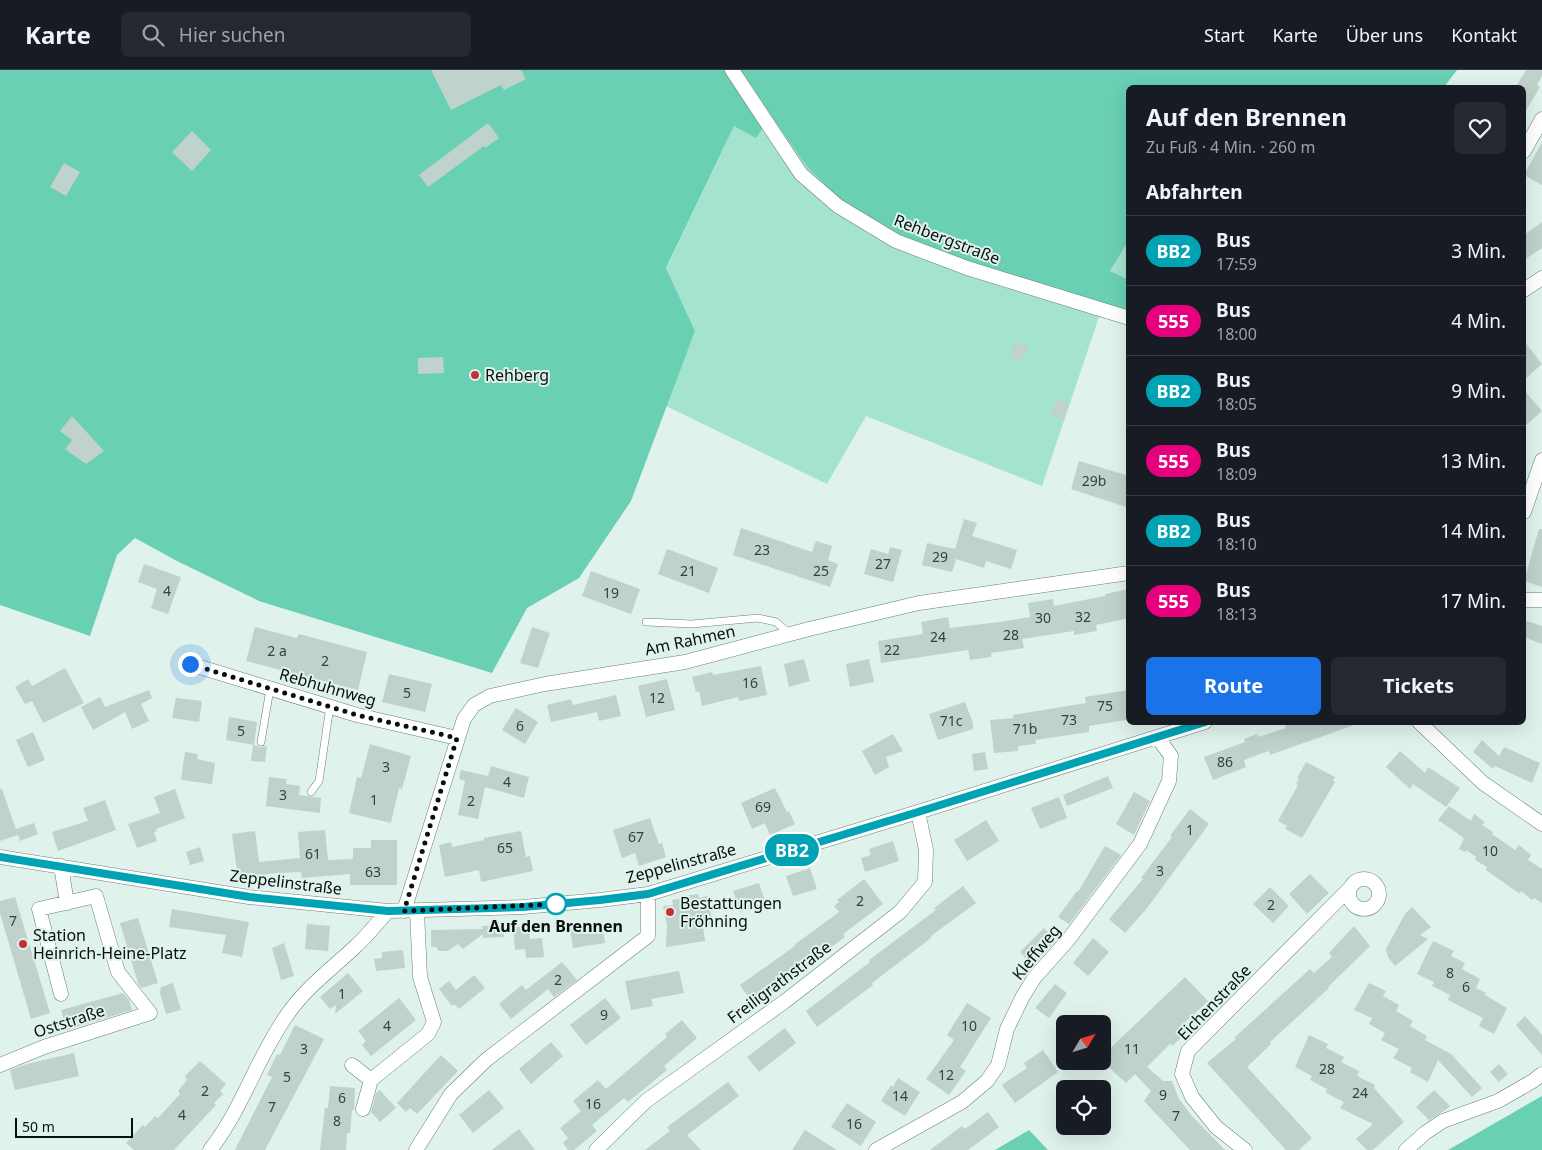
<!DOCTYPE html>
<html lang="de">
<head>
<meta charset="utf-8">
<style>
	body { margin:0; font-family:"Noto Sans",sans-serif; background:#242831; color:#f1f3f6; height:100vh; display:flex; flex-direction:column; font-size:19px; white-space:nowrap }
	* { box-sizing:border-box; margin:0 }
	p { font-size:16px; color:#9ea1a6 }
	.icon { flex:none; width:28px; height:28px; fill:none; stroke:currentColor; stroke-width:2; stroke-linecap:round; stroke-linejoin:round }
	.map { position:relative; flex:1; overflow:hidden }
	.side { position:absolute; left:1126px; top:15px; width:400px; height:640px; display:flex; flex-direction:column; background:#171b24; border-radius:8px; box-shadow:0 5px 20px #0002 }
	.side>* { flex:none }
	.badge { padding:0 10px; border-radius:16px; font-size:18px; line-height:32px }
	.needle { width:32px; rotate:52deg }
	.tools { position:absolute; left:1056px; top:945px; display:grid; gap:10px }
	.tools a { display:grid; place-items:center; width:55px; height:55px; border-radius:8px; background:#171b24; box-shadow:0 5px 20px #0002; font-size:25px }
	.scale { position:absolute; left:15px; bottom:12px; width:118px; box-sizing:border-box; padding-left:5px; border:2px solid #080f0c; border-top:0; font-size:14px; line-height:18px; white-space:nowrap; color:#080f0c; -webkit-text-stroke:4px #dff2eb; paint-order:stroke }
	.you { position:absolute; width:25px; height:25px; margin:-12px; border:4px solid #fff; border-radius:50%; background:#1a73e8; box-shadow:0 0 0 8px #1a73e833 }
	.map>.badge { position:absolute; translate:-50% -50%; box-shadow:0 0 0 2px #fff }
	h2 { padding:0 20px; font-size:19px; line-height:45px }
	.round { display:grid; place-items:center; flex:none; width:52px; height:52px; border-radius:8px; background:#242831 }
	.headline { display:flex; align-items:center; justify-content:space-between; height:85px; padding:0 20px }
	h1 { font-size:24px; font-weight:700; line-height:38px }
	.primary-button { display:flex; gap:10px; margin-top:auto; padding:10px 20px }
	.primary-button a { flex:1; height:58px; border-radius:8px; background:#1a73e8; color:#fff; font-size:20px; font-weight:700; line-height:58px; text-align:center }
	.primary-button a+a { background:#242831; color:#f1f3f6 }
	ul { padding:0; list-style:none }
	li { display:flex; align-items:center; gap:15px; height:70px; padding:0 20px; border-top:1px solid #363941 }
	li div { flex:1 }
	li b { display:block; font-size:19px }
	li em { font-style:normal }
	li .badge { min-width:55px; font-weight:700; text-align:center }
	header { display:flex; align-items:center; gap:30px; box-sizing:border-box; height:70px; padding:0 25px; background:#171b24; border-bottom:1px solid #363941 }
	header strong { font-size:24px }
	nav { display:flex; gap:28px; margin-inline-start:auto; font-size:18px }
	.search { width:350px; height:45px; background:#242831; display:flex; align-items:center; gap:12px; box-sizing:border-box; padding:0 18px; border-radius:8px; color:#9ea1a6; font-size:19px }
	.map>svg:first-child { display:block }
	.green { fill:#a4e3ce }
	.forest { fill:#6ad0b3 }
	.building { fill:#bfd2cb }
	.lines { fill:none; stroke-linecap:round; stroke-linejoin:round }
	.service-casing { stroke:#6d7e78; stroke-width:8 }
	.minor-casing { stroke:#6d7e78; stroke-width:15 }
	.service { stroke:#fff; stroke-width:7 }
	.minor { stroke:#fff; stroke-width:14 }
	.line-casing { stroke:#fff; stroke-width:11 }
	.line { stroke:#00a3b4; stroke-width:8 }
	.walk { stroke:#080f0c; stroke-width:5; stroke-dasharray:0 9 }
	.poi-dot { fill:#c1313a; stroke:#dff2eb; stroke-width:2 }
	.stop-dot { fill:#fff; stroke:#00a3b4; stroke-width:2.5 }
	.labels { text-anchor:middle; stroke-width:4; stroke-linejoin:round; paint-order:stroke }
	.number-label { font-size:14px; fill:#36403c }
	.street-label { font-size:16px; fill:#080f0c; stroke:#dff2eb }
	.poi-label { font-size:16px; fill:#080f0c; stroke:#dff2eb; text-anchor:start }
	.stop-label { font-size:16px; font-weight:bold; fill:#080f0c; stroke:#dff2eb }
</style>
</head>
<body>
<header>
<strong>Karte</strong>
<div class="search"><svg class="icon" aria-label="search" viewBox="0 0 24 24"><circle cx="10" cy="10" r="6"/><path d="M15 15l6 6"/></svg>Hier suchen</div>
<nav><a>Start</a><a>Karte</a><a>Über uns</a><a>Kontakt</a></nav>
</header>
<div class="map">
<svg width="1542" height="1080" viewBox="0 0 1542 1080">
	<rect width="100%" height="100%" fill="#dff2eb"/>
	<path class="green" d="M771,46L808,98L840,130L1102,238L1042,416L866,346L827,414L666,336L695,261L666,199L734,56Z
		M1129,170V210L1110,201Z"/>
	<path class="forest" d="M0,0H1457L1444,17L1129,18V170L1110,201L1129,210V245L918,177L840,130L808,98L771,46L756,68L734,56L666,198L695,261L631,431L579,508L527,538L492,603L259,531L175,490L135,468L117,485L90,566L0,535Z
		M1542,1026V1080H1448Z
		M1029,1060L1048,1080H995Z"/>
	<path class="building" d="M431,0H521L526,9L504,20L501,15L451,40Z
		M1526,0H1542V6L1537,15L1540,17L1524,44V18H1515Z
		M488,53L499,68L485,78L484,76L428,117L419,105Z
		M192,61L211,80L192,101L172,82Z
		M1542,72V115L1524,105Z
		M64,93L80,102L66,126L50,117Z
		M1542,152V178L1524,190V165Z
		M1015,271L1028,275L1023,291L1010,288Z
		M1524,271L1542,294L1524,310Z
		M443,287L444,303L418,304V288Z
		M1524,320L1542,341L1524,357Z
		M1056,329L1069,333L1064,350L1051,345Z
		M72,346L104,381L86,394L65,379L72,370L60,361Z
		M1079,391L1129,406V438L1071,419Z
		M964,449L977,453L972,466L1017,480L1011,499L986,491L984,498L956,489L952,502L922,495L927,473L955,479Z
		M741,458L812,482L816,471L832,476L828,490L838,494L830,517L733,485Z
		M1539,459H1542V517L1524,511Z
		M890,477L902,480L893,512L864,504L871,479L888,484Z
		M667,479L718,498L709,523L658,504Z
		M144,494L181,507L168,544L151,538L157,519L138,512Z
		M591,501L640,519L631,544L582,526Z
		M1129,519V548L1096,555L1097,561L1074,565V561L1022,569L1024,578L991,583V587L970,590L968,580L881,593L878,571L923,564L921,552L948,547L950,558L999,552L1030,547L1028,533L1053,529L1054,536L1105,526V524Z
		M1524,550L1542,556V574L1524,567Z
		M255,557L297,568L299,564L367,582L358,620L246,591Z
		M532,557L550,563L538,598L520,593Z
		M804,589L810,611L789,617L784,594Z
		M869,589L874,612L850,617L846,594Z
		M761,596L767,625L739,631L738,627L702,636L699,621L696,622L692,607L712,602L713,605Z
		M65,598L84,633L43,653L32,631L25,634L15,617L28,609L32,616Z
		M389,604L432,614L425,642L382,632Z
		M667,609L675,640L646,647L638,616Z
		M149,620L152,628L141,634L149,651L132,659L125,642L93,660L81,637L100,627L105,637Z
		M1129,620V644L1126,645V650L1089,656V662L1035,670L1036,674L1018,676V681L994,683L990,650L1014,648L1013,645L1086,633L1085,627Z
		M616,625L621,646L599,651L597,642L551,652L547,635L571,629L573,635Z
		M176,628L202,631L199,652L172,648Z
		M965,632L973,653V659L938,670L929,644Z
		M516,638L538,652L525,674L502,660Z
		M229,647L257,652L254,675L226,670Z
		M1295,652H1356L1357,654L1270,685L1269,681L1244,690L1246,697L1213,710L1204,687L1245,672L1244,669L1257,664L1258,667L1286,658L1285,656Z
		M33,662L45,690L28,697L16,670Z
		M893,664L903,681L886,687L889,697L875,705L862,681Z
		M1482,670L1499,686L1504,677L1540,693L1532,713L1495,696L1493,699L1473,682Z
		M370,674L411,686L402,719L399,718L391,753L349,743L357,707L361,708Z
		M253,675L261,677L267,676L265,692L251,691Z
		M1400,681L1425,703L1428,697L1460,718L1446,737L1413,714L1410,719L1386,697Z
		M185,682L198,684L197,689L215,693L212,714L181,710Z
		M985,682L988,699L974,701L972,684Z
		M1306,692L1335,707L1333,710L1335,712L1302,768L1285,759L1287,756L1278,751L1298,715L1296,714L1299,709L1297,708Z
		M491,696L529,707L524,728L485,717L478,749L458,745L465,711L459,709L461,700L488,706Z
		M1108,706L1113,718L1067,736L1063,725Z
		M269,707L287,709L286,714L300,716L299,725L321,728L320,743L266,736Z
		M775,718L787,742L789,741L795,754L770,765L765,753L752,759L741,733Z
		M0,719H2L18,765L0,771Z
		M175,719L185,748L156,759L157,761L154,762L157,771L137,778L128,754L160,743L154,727Z
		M1134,722L1150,731L1134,765L1116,754Z
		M1059,727L1067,748L1040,759L1031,738Z
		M105,730L116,760L58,781L52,762L88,751L83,738Z
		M1449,736L1471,751L1474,744L1485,752L1482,755L1493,762L1492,764L1515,780L1519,775L1531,785L1528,790L1542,799V833L1534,828L1532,830L1521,821L1520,824L1486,800L1487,797L1475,790L1476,787L1466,780L1465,782L1459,779L1464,768L1438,750Z
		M1190,739L1209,754L1147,838L1125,863L1109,849L1143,809L1141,808L1172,767L1170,766Z
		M650,748L659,774L662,773L666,787L639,796L635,783L622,788L613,760Z
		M986,750L999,771L967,791L954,770Z
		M34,753L38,764L20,771L16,759Z
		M325,760L328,790L353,789V778H371V770H397V815H350V804L302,808L301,802L276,803L238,808L232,764L255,761L259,792L300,788L298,762Z
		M521,761L526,787L530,786L533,801L481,812L479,800L445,807L439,775L451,772L452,777L484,770V768Z
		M893,771L899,791L865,802L861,788L871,785L869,779Z
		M1105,776L1121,785L1069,854L1058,847L1077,821L1078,822Z
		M200,777L204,791L190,795L186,782Z
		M810,798L817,819L793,826L786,806Z
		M1310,804L1329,823L1307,844L1289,824Z
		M864,809L883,834L843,864L845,867L754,935L740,915L795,876L794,875L839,842L834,836L839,832L837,830Z
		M759,813L766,834L740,842L733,821Z
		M963,816L976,833L931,866V868L872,913L873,915L817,957L806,941L870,892L869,890L936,840L934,838Z
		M1270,817L1289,836L1273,853L1253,834Z
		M698,824L699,828L708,826L713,856L703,857L705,871L666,877L667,855L663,836L673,835L672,830L684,828V826Z
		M15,827L50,943L31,949L0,843V831Z
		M1412,837L1431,857L1420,865L1428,869L1395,896L1388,887L1386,879L1405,844Z
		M172,839L249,852L242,887L222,883L226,865L169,857Z
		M138,848L158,913L141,918L138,913L120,853Z
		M307,854L330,856L328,881L305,879Z
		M602,854L605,873L573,878L570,859Z
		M503,855L504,867L483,868V864L463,879L458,874L448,881H439L436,877H431V860L483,859L482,856Z
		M529,856L530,869L542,868L544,887L526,888L525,879L515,880L513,857Z
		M1354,856L1370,876L1328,917L1329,918L1270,972L1271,974L1247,997L1312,1068L1299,1080H1286L1207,993L1236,969L1234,968L1310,899L1314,903L1332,887L1329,883Z
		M1044,858L1056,870L1033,896L1020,882Z
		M1093,868L1109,882L1088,906L1073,893Z
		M1433,871L1454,881L1451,886L1465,893L1462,899L1480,909L1476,918L1486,923L1485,925L1507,938L1494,964L1479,956L1483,948L1448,930L1450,925L1432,916L1434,912L1417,904Z
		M284,873L294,906L281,910L272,878Z
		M403,880L405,898L376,901L374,889L382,888V882Z
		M562,892L577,910L554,927L548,919L511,949L499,934L522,915L526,920Z
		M679,901L684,923L651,929L653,936L631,940L625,911Z
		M348,903L363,921L335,944L336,935L330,939L320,927Z
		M474,905L485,918L459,939L454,934L452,936L439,919L449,911L456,920Z
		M1185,907L1208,931L1178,959L1184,965L1172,976L1170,974L1147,997L1163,1011H1172L1179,1029L1192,1046L1225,1080H1190L1144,1031L1151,1021L1135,1004L1126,1013L1102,991V986Z
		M173,913L181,940L166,944L160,923L161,917Z
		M1369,913L1386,921L1383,926L1399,935L1396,941L1413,951L1410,956L1427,966L1425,970L1451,984L1482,1018L1472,1027L1438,990L1428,1012L1410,1002L1412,998L1393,988L1399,979L1381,970L1385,963L1369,954L1372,948L1354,940Z
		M1055,914L1067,923L1049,948L1035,938Z
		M123,923L129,930L132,940L67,960L61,940Z
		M399,928L416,950L371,986L362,975L366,971L358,961Z
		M605,928L621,948L586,975L570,955Z
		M967,933L991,948L960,997L966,1001L949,1025L926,1009L954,970L947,965Z
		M1525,946L1542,965V985L1516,955Z
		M682,950L697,968L664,996L667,1000L628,1032L624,1028L592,1055L597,1061L574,1080H568L563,1073L568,1068L560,1058L581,1041L573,1031L598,1010L606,1019L667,967L665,964Z
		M295,955L324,969L265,1080H235L272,1007L267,1005L277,984L280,985Z
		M785,958L796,973L759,1002L747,987Z
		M1309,965L1328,974L1326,978L1344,987L1341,992L1359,1001L1357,1006L1375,1015L1374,1018L1404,1052L1373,1080H1367L1356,1069L1373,1054L1340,1038L1344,1032L1326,1023L1327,1019L1310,1010L1312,1006L1295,997Z
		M551,972L563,986L531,1014L519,999Z
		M1043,980L1058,1002L1015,1033L1002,1015L1027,998L1024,993Z
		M74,983L79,1006L15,1020L10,1000L27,994Z
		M441,985L458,1001L417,1044L410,1038L406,1042L397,1033Z
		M200,991L226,1014L220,1021L223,1024L214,1033L216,1035L174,1080H134L126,1073L143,1055L145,1057L155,1046L158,1048L180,1024L178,1021L187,1010L185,1006Z
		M1499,994L1508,1004L1499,1012L1490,1002Z
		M898,1008L920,1022L905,1046L881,1031L891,1015L893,1017Z
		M728,1012L739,1026L687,1065L701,1080H645L670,1061L667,1057Z
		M330,1016L355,1018L354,1040H352L350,1063H347L346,1080H320L325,1038H328Z
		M380,1020L396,1038L380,1052L371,1042L376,1023Z
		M489,1020L504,1038L473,1063L459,1045Z
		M1434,1020L1450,1036L1444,1041L1429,1050L1416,1037Z
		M847,1033L876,1052L861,1076L831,1057Z
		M988,1042L999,1057L968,1080H930L962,1056L965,1059Z
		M519,1059L535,1080H492Z
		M805,1060L837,1080H792Z"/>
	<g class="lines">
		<defs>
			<path id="service" d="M646,552L692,554L758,548L776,552L790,564
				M261,672L270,619
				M311,722L319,711L330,636"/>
			<path id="minor" d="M732,0L801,104L838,136L896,171L967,198L1129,248
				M1524,81L1542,49
				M1524,220L1542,208
				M1524,442L1542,390
				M1524,530H1542
				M190,594L357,645L457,668
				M1419,652L1483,713L1542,754
				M0,787L249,827L388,841L523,837L600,830L648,824L918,742L1205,652
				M61,796L67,833
				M1349 824a15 15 0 1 1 30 0a15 15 0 1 1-30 0Z
				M404,841L464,649L474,635L490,626L545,614L685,592L809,559L919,533L1129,503
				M0,995L44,977L150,943L118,902L96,826L39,839L61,924
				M352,995L371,1010L428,964L434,952L420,907L417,841
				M363,1039L371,1010
				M210,1080C243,1038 256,989 287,945C306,917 333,898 357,875C368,865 378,852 388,841
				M416,1080L451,1024L486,990L648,866V824
				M596,1080L646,1031L784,932L900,842L925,812L926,780L918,742
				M876,1080L962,1032L987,1011L998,995L1007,959L1023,926L1035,907L1068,870L1140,774L1169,711L1171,686L1158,668
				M1245,1080L1216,1057L1192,1027L1182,1004L1188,981L1350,818
				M1406,1080L1425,1063L1443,1051L1498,1031L1533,1011L1542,1004"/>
		</defs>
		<use href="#service" class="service-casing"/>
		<use href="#minor" class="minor-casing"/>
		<use href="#service" class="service"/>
		<use href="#minor" class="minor"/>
	</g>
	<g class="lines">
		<defs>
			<path id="line" d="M0,787L250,827L388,841L523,837L600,830L648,824L918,742L1205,652"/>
		</defs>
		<use href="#line" class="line-casing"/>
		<use href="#line" class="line"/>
		<path class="walk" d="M190,594L357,645L457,668L404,841L556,834"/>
	</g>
	<g class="poi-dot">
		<circle cx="475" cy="305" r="5"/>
		<circle cx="670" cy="842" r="5"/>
		<circle cx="23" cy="874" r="5"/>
	</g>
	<circle class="stop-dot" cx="556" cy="834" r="10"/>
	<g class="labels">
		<g class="number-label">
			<text x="1094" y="416">29b</text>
			<text x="762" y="485">23</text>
			<text x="940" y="492">29</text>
			<text x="883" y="499">27</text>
			<text x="688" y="506">21</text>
			<text x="821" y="506">25</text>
			<text x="167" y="526">4</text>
			<text x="611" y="528">19</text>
			<text x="1083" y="552">32</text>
			<text x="1043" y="553">30</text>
			<text x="1011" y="570">28</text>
			<text x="938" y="572">24</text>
			<text x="892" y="585">22</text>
			<text x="277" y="586">2 a</text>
			<text x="325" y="596">2</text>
			<text x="750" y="618">16</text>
			<text x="407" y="628">5</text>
			<text x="657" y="633">12</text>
			<text x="1105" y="641">75</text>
			<text x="1069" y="655">73</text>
			<text x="951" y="656">71c</text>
			<text x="520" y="661">6</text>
			<text x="1025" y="664">71b</text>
			<text x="241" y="666">5</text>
			<text x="1225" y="697">86</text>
			<text x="386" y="702">3</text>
			<text x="507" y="717">4</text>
			<text x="283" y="730">3</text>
			<text x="374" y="735">1</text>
			<text x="471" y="736">2</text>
			<text x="763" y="742">69</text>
			<text x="1190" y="765">1</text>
			<text x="636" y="772">67</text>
			<text x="505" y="783">65</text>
			<text x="1490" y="786">10</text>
			<text x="313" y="789">61</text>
			<text x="1160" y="806">3</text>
			<text x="373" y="807">63</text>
			<text x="860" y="836">2</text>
			<text x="1271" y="840">2</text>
			<text x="13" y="856">7</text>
			<text x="1450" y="908">8</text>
			<text x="558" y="915">2</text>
			<text x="1466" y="922">6</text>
			<text x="342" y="929">1</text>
			<text x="604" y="950">9</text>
			<text x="387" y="961">4</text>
			<text x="969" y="961">10</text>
			<text x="304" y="984">3</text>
			<text x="1132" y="984">11</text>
			<text x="1327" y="1004">28</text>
			<text x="946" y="1010">12</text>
			<text x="287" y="1012">5</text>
			<text x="205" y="1026">2</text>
			<text x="1360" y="1028">24</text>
			<text x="1163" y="1030">9</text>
			<text x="900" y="1031">14</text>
			<text x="342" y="1033">6</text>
			<text x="593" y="1039">16</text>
			<text x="272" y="1042">7</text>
			<text x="182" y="1050">4</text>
			<text x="1176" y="1051">7</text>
			<text x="337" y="1056">8</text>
			<text x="854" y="1059">16</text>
		</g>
		<g class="street-label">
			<text transform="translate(947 169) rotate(21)" y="6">Rehbergstraße</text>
			<text transform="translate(690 570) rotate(-12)" y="6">Am Rahmen</text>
			<text transform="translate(328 617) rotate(16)" y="6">Rebhuhnweg</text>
			<text transform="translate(681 793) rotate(-15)" y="6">Zeppelinstraße</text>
			<text transform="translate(286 812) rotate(7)" y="6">Zeppelinstraße</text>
			<text transform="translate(1036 882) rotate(-51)" y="6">Kleffweg</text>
			<text transform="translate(779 912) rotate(-37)" y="6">Freiligrathstraße</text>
			<text transform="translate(1214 932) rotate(-46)" y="6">Eichenstraße</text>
			<text transform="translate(69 951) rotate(-18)" y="6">Oststraße</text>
		</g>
		<g class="poi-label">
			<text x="485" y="311">Rehberg</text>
			<text x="680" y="839">Bestattungen<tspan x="680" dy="18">Fröhning</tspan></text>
			<text x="33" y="871">Station<tspan x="33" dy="18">Heinrich-Heine-Platz</tspan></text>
		</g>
		<g class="stop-label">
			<text x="556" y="862">Auf den Brennen</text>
		</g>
	</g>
</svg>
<div class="tools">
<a><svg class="needle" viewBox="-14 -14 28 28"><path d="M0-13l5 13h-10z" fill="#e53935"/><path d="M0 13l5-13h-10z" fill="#9ea1a6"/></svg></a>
<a><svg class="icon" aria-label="locate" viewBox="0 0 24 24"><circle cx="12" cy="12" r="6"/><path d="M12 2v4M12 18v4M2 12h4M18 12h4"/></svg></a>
</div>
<div class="scale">50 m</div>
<div class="you" style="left:190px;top:594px"></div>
<b class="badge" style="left:792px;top:780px;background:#00a3b4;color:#fff">BB2</b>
<section class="side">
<div class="headline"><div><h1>Auf den Brennen</h1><p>Zu Fuß · 4 Min. · 260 m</p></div><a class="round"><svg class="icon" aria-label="heart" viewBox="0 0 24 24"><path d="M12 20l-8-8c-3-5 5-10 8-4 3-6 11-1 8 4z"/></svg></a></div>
<h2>Abfahrten</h2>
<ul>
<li><span class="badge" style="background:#00a3b4;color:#fff">BB2</span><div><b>Bus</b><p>17:59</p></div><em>3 Min.</em></li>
<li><span class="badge" style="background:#e6007e;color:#fff">555</span><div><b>Bus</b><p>18:00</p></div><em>4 Min.</em></li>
<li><span class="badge" style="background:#00a3b4;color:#fff">BB2</span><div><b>Bus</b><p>18:05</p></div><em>9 Min.</em></li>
<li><span class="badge" style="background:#e6007e;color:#fff">555</span><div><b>Bus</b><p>18:09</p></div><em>13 Min.</em></li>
<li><span class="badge" style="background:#00a3b4;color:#fff">BB2</span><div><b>Bus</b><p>18:10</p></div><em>14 Min.</em></li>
<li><span class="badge" style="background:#e6007e;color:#fff">555</span><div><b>Bus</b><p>18:13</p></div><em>17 Min.</em></li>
</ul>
<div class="primary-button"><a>Route</a><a>Tickets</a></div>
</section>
</div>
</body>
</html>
